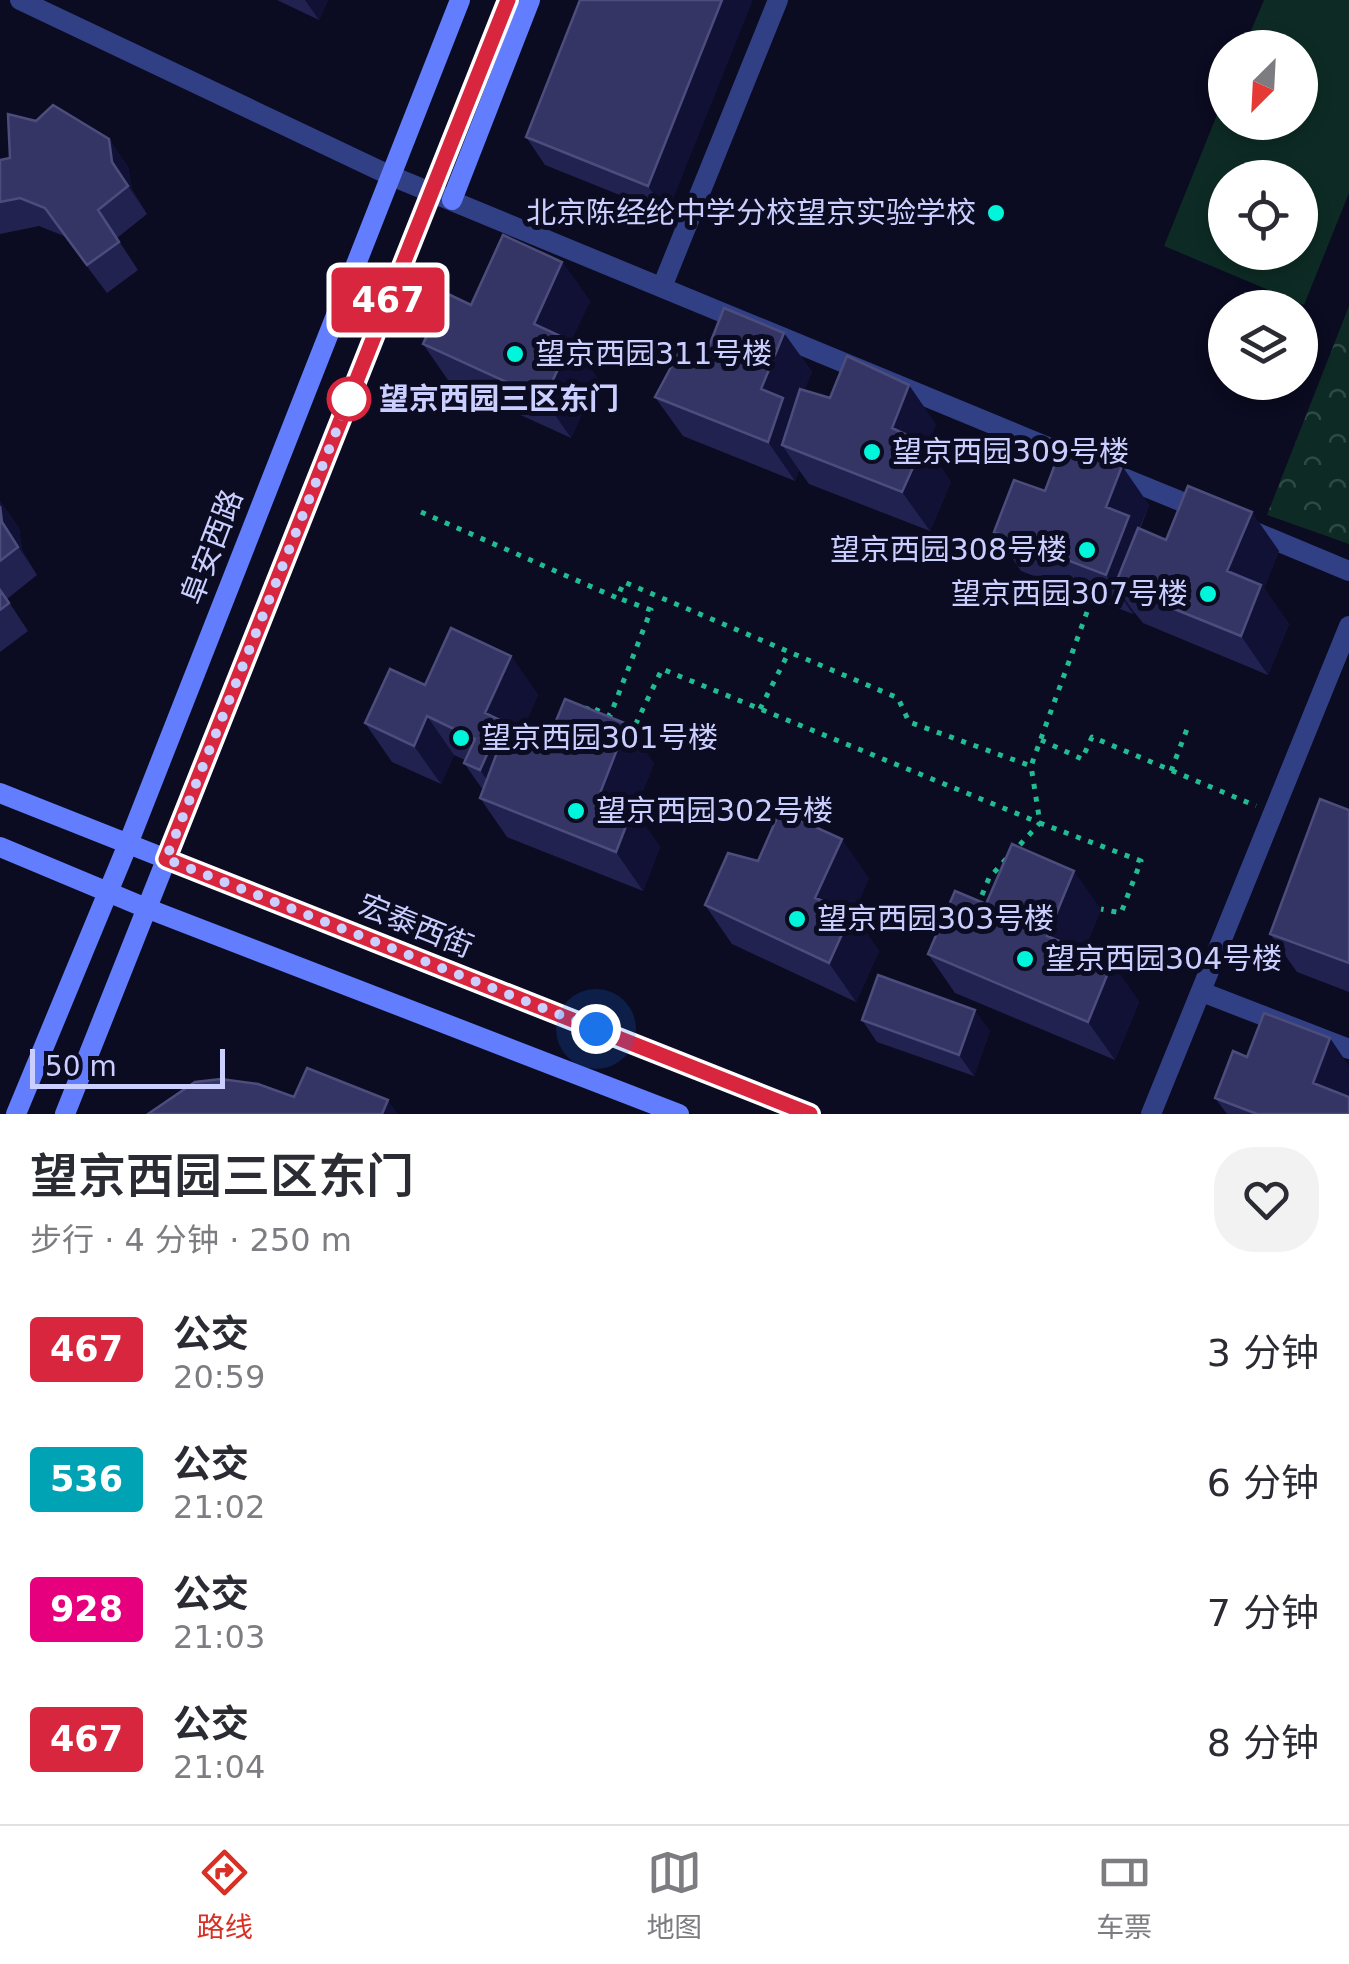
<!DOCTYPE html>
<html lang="zh">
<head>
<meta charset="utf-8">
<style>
	body { margin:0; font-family:"DejaVu Sans","Noto Sans SC",sans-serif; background:#f2f2f3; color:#2b2b33; height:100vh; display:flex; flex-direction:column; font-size:38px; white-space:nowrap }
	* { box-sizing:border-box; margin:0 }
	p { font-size:32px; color:#7c7c81 }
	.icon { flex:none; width:55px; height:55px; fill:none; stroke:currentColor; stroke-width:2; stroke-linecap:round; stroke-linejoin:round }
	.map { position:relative; height:1114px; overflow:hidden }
	.details { display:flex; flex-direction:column; background:#fff; flex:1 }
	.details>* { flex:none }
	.badge { padding:0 20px; border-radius:8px; font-size:35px; line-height:65px }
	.needle { width:65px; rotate:204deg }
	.fabs { position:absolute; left:1208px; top:30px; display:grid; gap:20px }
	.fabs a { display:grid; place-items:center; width:110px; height:110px; border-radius:50%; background:#fff; box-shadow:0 5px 15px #0003; font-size:50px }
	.scale { position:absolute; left:30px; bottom:25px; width:195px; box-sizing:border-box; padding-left:10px; border:5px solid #cbcfff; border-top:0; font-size:28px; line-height:35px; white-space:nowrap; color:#cbcfff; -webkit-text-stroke:8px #0b0b21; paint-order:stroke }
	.you { position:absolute; width:50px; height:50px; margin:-25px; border:8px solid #fff; border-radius:50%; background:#1a73e8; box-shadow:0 0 0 15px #1a73e833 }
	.map>.badge { position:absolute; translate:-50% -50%; box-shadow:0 0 0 5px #fff }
	.round { display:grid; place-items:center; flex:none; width:105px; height:105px; border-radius:40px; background:#f2f2f3 }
	.overview { display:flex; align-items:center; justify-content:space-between; height:170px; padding:0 30px }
	h1 { font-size:48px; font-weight:600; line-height:75px }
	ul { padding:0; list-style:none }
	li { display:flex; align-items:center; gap:30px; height:130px; padding:0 30px }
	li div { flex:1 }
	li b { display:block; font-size:38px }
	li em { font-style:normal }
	li .badge { min-width:110px; font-weight:700; text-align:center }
	.menu { display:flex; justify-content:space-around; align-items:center; height:140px; border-top:2px solid #e1e1e2; background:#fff; font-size:28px; color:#7c7c81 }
	.menu a { display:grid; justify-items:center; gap:5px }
	.menu .active { color:#d93025 }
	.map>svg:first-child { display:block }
	.forest { fill:url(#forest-crowns) }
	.park { fill:#0d2b24; fill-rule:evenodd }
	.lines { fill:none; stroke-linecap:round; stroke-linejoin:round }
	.path { stroke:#22bc93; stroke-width:5; stroke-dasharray:5 8; stroke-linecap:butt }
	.street { stroke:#313f85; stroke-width:20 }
	.secondary { stroke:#627eff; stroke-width:20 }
	.wall { fill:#222251 }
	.shaded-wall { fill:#111136 }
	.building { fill:#343564; stroke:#4c4d7c; stroke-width:2.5 }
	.line-casing { stroke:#fff; stroke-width:22 }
	.line { stroke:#d7263d; stroke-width:15 }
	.walk { stroke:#cbcfff; stroke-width:10; stroke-dasharray:0 18 }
	.poi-dot { fill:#00f6db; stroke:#0b0b21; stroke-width:4 }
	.stop-dot { fill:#fff; stroke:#d7263d; stroke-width:5 }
	.labels { text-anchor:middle; stroke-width:10; stroke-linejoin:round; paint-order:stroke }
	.poi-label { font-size:30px; fill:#cbcfff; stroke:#0b0b21; text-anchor:start }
	.stop-label { font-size:30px; font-weight:bold; fill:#cbcfff; stroke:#0b0b21; text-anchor:start }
	.street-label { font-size:30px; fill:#cbcfff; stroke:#0b0b21 }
</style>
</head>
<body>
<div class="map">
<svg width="1349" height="1114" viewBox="0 0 1349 1114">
	<defs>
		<pattern id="forest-crowns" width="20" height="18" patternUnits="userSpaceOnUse" patternTransform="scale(2.5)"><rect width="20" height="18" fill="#0d2b24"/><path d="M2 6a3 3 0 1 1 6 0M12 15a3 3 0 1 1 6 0" fill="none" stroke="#2f4945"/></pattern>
	</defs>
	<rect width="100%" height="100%" fill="#0b0b21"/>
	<path class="forest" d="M1349,306V544L1267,515Z"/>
	<path class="park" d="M1264,0H1349V193L1304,305L1164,246L1225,95V122H1300V48L1244,47ZM1225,178H1300V252H1225Z"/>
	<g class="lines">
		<path class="path" d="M421,512L617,598L624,582L898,698L909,722L1031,766
			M1087,612L1031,766L1040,823L1141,861L1121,913L1101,909
			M760,709L789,652
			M586,711L588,706L610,716L651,610L618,598
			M630,736L662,669L1040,823L1016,849
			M1041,740L1082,759L1092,737L1256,806
			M1171,771L1187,729
			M977,907L989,878L1008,857"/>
		<path class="street" d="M20,0L389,175L1082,461
			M662,287L778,0
			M1109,472L1207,512
			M1248,529L1349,571
			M1202,992L1349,1049
			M1151,1114L1349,626"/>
		<path class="secondary" d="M452,200L530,0
			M0,793L810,1114
			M0,847L146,908L679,1114
			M16,1114L128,844L460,0
			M65,1114L508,0"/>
	</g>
	<path class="wall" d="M277,0H328L319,20Z
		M580,0L667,214L545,165L526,137Z
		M109,139L128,167L132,189L147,214L117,238L138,270L107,293L64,236L39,226L0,234V160Z
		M562,262L590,301L571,341L598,379L571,438L450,383L423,344L471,305Z
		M784,333L812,372L804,390L936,424L927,447L951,482L930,531L809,484L799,470L795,481L683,436L655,397L702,364Z
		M1122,466L1149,505L1140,529L1166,540L1279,551L1264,588L1289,624L1268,675L1143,623L1134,612L1133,614L1021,571L994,532L1045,491Z
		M0,501L19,528L22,550L37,575L7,599L28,631L0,652Z
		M511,656L538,695L518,740L544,750L654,763L635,811L660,847L643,891L507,837L480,798L483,790L464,763L465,760L454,755L441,784L392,762L365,723L425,685Z
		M1349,810V992L1297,972L1270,934Z
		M758,861L869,878L853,914L879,951L856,1002L732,944L705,905Z
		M986,904L1101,909L1084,951L1112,963L1139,1002L1115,1060L955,993L928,954Z
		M862,1020L990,1031L974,1076L877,1042Z
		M1215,1098L1349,1114H1227Z"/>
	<path class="shaded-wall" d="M305,0H328L319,20Z
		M722,0H753L667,214L648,186Z
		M109,139L128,167L132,189L147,214L112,162Z
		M562,262L590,301L571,341L598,379L571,438L544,399L534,324Z
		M784,333L812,372L782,445L799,470L795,481L768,442L761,389Z
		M909,385L936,424L927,447L951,482L930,531L902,492L892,428Z
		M1122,466L1149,505L1115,585L1134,612L1133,614L1106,575V507Z
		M0,501L19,528L22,550L37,575L2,522Z
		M1252,512L1279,551L1264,588L1289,624L1268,675L1241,636L1227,571Z
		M511,656L538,695L517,742L507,809L480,770L485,713Z
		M427,716L454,755L441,784L414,746Z
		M627,724L654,763L635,811L660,847L643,891L616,852L600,793Z
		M842,839L869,878L853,914L879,951L856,1002L829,963L815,898Z
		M1074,871L1101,909L1074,975L1047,936Z
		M1112,963L1139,1002L1115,1060L1088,1022Z
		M975,1010L990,1031L974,1076L959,1055Z
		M1330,1038L1349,1066V1098L1313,1083Z
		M388,1100L398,1114H382Z"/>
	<path class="building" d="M580,0H722L648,186L526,137Z
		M53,105L109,139L112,162L128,186L98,210L119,242L87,265L45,208L20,198L0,202V160L10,158L8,114L36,121Z
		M503,235L562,262L534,324L571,341L544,399L423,344L446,293L471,305Z
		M724,308L784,333L761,389L783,398L768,442L655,397L678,354L702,364Z
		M847,356L909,385L892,428L924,443L902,492L782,445L800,389L830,398Z
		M1063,443L1122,466L1106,507L1129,516L1106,575L994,532L1014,480L1045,491Z
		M1188,486L1252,512L1227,571L1261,585L1241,636L1115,585L1138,528L1166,540Z
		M0,506L2,522L18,547L0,561Z
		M0,590L9,603L0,610Z
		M451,628L511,656L485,713L502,721L480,770L464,763L475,739L427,716L414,746L365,723L390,669L425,685Z
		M565,699L627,724L600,793L633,808L616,852L480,798L504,734L544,750Z
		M1320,799L1349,810V963L1270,934Z
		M780,811L842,839L815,898L852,912L829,963L705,905L728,853L758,861Z
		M1012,844L1074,871L1047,936L1112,963L1088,1022L928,954L955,891L986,904Z
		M878,975L975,1010L959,1055L862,1020Z
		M1264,1013L1330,1038L1313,1083L1349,1097V1114H1257L1215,1098L1233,1051L1247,1057Z
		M307,1068L388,1100L382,1114H148L195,1082L221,1079L258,1084L294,1097Z"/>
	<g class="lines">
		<defs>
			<path id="line" d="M508,0L166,859L810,1114"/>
		</defs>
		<use href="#line" class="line-casing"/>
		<use href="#line" class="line"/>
		<path class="walk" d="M349,399L166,859L596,1029"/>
	</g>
	<g class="poi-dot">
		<circle cx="996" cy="213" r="10"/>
		<circle cx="515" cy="354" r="10"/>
		<circle cx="872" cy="452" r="10"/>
		<circle cx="1087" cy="550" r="10"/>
		<circle cx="1208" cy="594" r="10"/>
		<circle cx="461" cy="738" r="10"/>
		<circle cx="576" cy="811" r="10"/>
		<circle cx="797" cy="919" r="10"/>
		<circle cx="1025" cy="959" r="10"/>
	</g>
	<circle class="stop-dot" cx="349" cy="399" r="20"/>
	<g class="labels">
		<g class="poi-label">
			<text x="976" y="223" text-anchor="end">北京陈经纶中学分校望京实验学校</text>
			<text x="535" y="364">望京西园311号楼</text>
			<text x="892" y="462">望京西园309号楼</text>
			<text x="1067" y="560" text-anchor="end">望京西园308号楼</text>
			<text x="1188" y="604" text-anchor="end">望京西园307号楼</text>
			<text x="481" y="748">望京西园301号楼</text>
			<text x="596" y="821">望京西园302号楼</text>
			<text x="817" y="929">望京西园303号楼</text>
			<text x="1045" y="969">望京西园304号楼</text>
		</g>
		<g class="stop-label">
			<text x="379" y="409">望京西园三区东门</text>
		</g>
		<g class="street-label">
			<text transform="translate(212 547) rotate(-69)" y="10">阜安西路</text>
			<text transform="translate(416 926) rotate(22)" y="10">宏泰西街</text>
		</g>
	</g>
</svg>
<div class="fabs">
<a><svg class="needle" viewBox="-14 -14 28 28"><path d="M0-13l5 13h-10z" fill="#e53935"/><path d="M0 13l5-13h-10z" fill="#7c7c81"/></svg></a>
<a><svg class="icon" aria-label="locate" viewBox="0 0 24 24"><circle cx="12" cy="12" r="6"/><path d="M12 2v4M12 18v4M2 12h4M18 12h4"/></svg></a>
<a><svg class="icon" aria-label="layers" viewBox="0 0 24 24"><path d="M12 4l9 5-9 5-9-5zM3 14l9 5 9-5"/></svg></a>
</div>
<div class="scale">50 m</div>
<div class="you" style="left:596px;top:1029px"></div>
<b class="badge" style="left:388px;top:300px;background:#d7263d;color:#fff">467</b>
</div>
<section class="details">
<div class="overview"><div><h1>望京西园三区东门</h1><p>步行 · 4 分钟 · 250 m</p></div><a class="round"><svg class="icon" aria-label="heart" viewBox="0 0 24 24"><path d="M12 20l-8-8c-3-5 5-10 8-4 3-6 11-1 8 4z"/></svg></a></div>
<ul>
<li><span class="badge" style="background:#d7263d;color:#fff">467</span><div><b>公交</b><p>20:59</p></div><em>3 分钟</em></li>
<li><span class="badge" style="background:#00a3b4;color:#fff">536</span><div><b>公交</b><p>21:02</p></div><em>6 分钟</em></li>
<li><span class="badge" style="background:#e6007e;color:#fff">928</span><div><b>公交</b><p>21:03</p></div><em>7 分钟</em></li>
<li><span class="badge" style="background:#d7263d;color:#fff">467</span><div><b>公交</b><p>21:04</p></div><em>8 分钟</em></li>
</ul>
</section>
<nav class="menu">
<a class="active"><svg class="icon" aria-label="directions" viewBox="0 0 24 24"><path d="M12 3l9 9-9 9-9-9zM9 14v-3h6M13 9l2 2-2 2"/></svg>路线</a>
<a><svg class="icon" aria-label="map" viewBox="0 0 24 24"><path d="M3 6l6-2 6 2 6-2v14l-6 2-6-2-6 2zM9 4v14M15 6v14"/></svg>地图</a>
<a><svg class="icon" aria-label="tickets" viewBox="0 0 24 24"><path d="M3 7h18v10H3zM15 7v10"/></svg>车票</a>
</nav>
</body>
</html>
